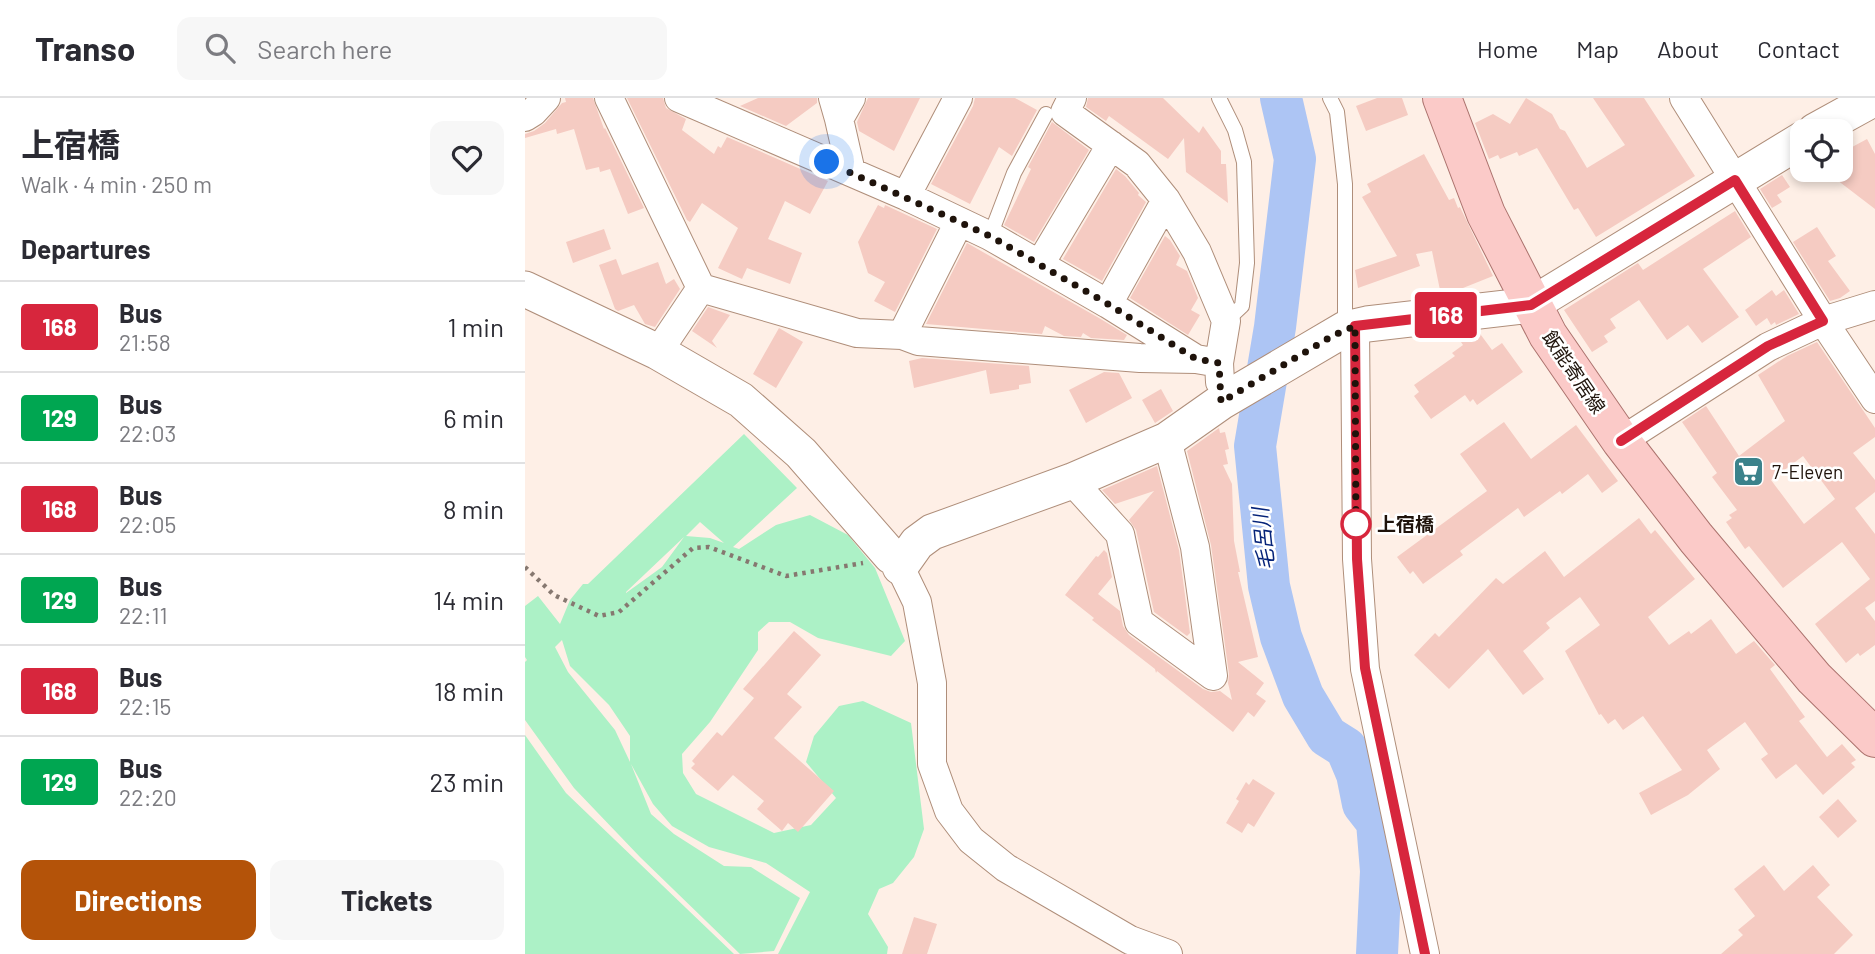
<!DOCTYPE html>
<html lang="en">
<head>
<meta charset="utf-8">
<style>
	body { margin:0; font-family:Barlow,"Noto Sans JP",sans-serif; background:#f7f7f7; color:#2b2b33; height:100vh; display:flex; flex-direction:column; font-size:26px; white-space:nowrap }
	* { box-sizing:border-box; margin:0 }
	p { font-size:23px; color:#7c7c81 }
	.icon { flex:none; width:38px; height:38px; fill:none; stroke:currentColor; stroke-width:2; stroke-linecap:round; stroke-linejoin:round }
	.map { position:relative; flex:1; overflow:hidden }
	.sheet { display:flex; flex-direction:column; background:#fff; width:525px }
	.sheet>* { flex:none }
	.badge { padding:0 14px; border-radius:5px; font-size:24px; line-height:46px }
	.fabs { position:absolute; left:1265px; top:21px; display:grid; gap:14px }
	.fabs a { display:grid; place-items:center; width:63px; height:63px; border-radius:14px; background:#fff; box-shadow:0 4px 10px #0003; font-size:35px }
	.you { position:absolute; width:35px; height:35px; margin:-18px; border:5px solid #fff; border-radius:50%; background:#1a73e8; box-shadow:0 0 0 10px #1a73e833 }
	.map>.badge { position:absolute; translate:-50% -50%; box-shadow:0 0 0 4px #fff }
	h2 { padding:0 21px; font-size:26px; line-height:63px }
	.round { display:grid; place-items:center; flex:none; width:74px; height:74px; border-radius:14px; background:#f7f7f7 }
	.overview { display:flex; align-items:center; justify-content:space-between; height:119px; padding:0 21px }
	h1 { font-size:33px; font-weight:700; line-height:52px }
	.primary-button { display:flex; gap:14px; margin-top:auto; padding:14px 21px }
	.primary-button a { flex:1; height:80px; border-radius:14px; background:#b45309; color:#fff; font-size:28px; font-weight:700; line-height:80px; text-align:center }
	.primary-button a+a { background:#f7f7f7; color:#2b2b33 }
	ul { padding:0; list-style:none }
	li { display:flex; align-items:center; gap:21px; height:91px; padding:0 21px; border-top:2px solid #e1e1e2 }
	li div { flex:1 }
	li b { display:block; font-size:26px }
	li em { font-style:normal }
	li .badge { min-width:77px; font-weight:700; text-align:center }
	header { display:flex; align-items:center; gap:42px; box-sizing:border-box; height:98px; padding:0 35px; background:#fff; border-bottom:2px solid #e1e1e2 }
	header strong { font-size:33px }
	nav { display:flex; gap:38px; margin-inline-start:auto; font-size:24px }
	.search { width:490px; height:63px; background:#f7f7f7; display:flex; align-items:center; gap:18px; box-sizing:border-box; padding:0 24px; border-radius:14px; color:#7c7c81; font-size:26px }
	main { display:flex; flex:1; min-height:0 }
	.map>svg:first-child { display:block }
	.green { fill:#acf1c6; fill-rule:evenodd }
	.lines { fill:none; stroke-linecap:round; stroke-linejoin:round }
	.river { stroke:#adc5f4; stroke-width:42 }
	.building { fill:#f5cbc2; fill-rule:evenodd }
	.service-casing { stroke:#af8e7a; stroke-width:16 }
	.minor-casing { stroke:#af8e7a; stroke-width:30 }
	.tertiary-casing { stroke:#af8e7a; stroke-width:37 }
	.primary-casing { stroke:#ac736e; stroke-width:40 }
	.path { stroke:#867870; stroke-width:4.5; stroke-dasharray:3.5 5; stroke-linecap:butt }
	.service { stroke:#fff; stroke-width:14 }
	.minor { stroke:#fff; stroke-width:28 }
	.tertiary { stroke:#fff; stroke-width:35 }
	.primary { stroke:#fbcac8; stroke-width:38 }
	.line-casing { stroke:#fff; stroke-width:16 }
	.line { stroke:#d7263d; stroke-width:10 }
	.walk { stroke:#1f130b; stroke-width:7; stroke-dasharray:0 12.6 }
	.stop-dot { fill:#fff; stroke:#d7263d; stroke-width:3.5 }
	.labels { text-anchor:middle; stroke-width:5; stroke-linejoin:round; paint-order:stroke }
	.street-label { font-size:19px; fill:#1f130b; stroke:#fff }
	.poi-label { font-size:19px; fill:#1f130b; stroke:#fff; text-anchor:start }
	.stop-label { font-size:19px; font-weight:bold; fill:#1f130b; stroke:#fff; text-anchor:start }
	.water-label { font-size:21px; font-style:italic; fill:#052379; stroke:#fff }
</style>
</head>
<body>
<header>
<strong>Transo</strong>
<div class="search"><svg class="icon" aria-label="search" viewBox="0 0 24 24"><circle cx="10" cy="10" r="6"/><path d="M15 15l6 6"/></svg>Search here</div>
<nav><a>Home</a><a>Map</a><a>About</a><a>Contact</a></nav>
</header>
<main>
<section class="sheet">
<div class="overview"><div><h1>上宿橋</h1><p>Walk · 4 min · 250 m</p></div><a class="round"><svg class="icon" aria-label="heart" viewBox="0 0 24 24"><path d="M12 20l-8-8c-3-5 5-10 8-4 3-6 11-1 8 4z"/></svg></a></div>
<h2>Departures</h2>
<ul>
<li><span class="badge" style="background:#d7263d;color:#fff">168</span><div><b>Bus</b><p>21:58</p></div><em>1 min</em></li>
<li><span class="badge" style="background:#00a651;color:#fff">129</span><div><b>Bus</b><p>22:03</p></div><em>6 min</em></li>
<li><span class="badge" style="background:#d7263d;color:#fff">168</span><div><b>Bus</b><p>22:05</p></div><em>8 min</em></li>
<li><span class="badge" style="background:#00a651;color:#fff">129</span><div><b>Bus</b><p>22:11</p></div><em>14 min</em></li>
<li><span class="badge" style="background:#d7263d;color:#fff">168</span><div><b>Bus</b><p>22:15</p></div><em>18 min</em></li>
<li><span class="badge" style="background:#00a651;color:#fff">129</span><div><b>Bus</b><p>22:20</p></div><em>23 min</em></li>
</ul>
<div class="primary-button"><a>Directions</a><a>Tickets</a></div>
</section>
<div class="map">
<svg width="1350" height="856" viewBox="0 0 1350 856">
	<rect width="100%" height="100%" fill="#feefe6"/>
	<path class="green" d="M219,336L272,390L208,449L214,451L251,427L285,417L323,437L350,470L380,543L366,558L293,540L265,524H244L233,534V552L185,624L157,656L158,675L171,696L249,735L286,727L311,700L281,664L289,638L314,608L338,603L386,625L399,731L389,759L368,785L354,791L343,816L363,849L362,856H253L285,794L241,765L184,749L147,728L128,706L106,666L126,716L149,736L199,768L226,769L275,800L249,853L215,856L115,759L49,690L0,622V564L2,562L0,559V508L13,498L35,526L45,502L58,486H63ZM175,424L199,445L185,440L161,438ZM159,439L137,469L101,495V494ZM37,542L45,568L84,607L105,638V664L90,632L43,574L30,549Z
		M0,637L41,695L209,856H0Z"/>
	<g class="lines">
		<path class="river" d="M756,0L770,61L750,229L730,348L744,488L756,539L778,598L802,638L821,650L832,676L838,706L852,724L856,773L852,856"/>
	</g>
	<path class="building" d="M40,0H68L79,31L80,30L119,110L103,116L85,71L75,74L74,69L61,72L49,31L32,36L31,31L0,40V36L9,33L20,25L37,5L41,4Z
		M102,0H138L141,10L161,21L157,32L189,56L193,48L196,50L202,39L303,83L285,116L260,103L243,141L277,155L265,186L222,170L217,181L193,170L213,130L177,105L165,124L162,122Z
		M233,0H292V5L261,28L215,8Z
		M343,0H395L369,53L334,33L332,24Z
		M450,0H490L512,12L487,58L474,49L445,106L406,86L448,8Z
		M563,0H638L674,35L678,28L696,53V66H701L703,105L661,74L659,40L643,61L584,18L581,23L561,9Z
		M852,0H877L883,17L841,33L831,8Z
		M1001,0L1027,16L1035,31L1040,33L1062,70L1100,47L1068,0H1119L1170,78L1071,139L1053,110L1049,112L1012,50L994,58L992,54L975,61L973,57L964,61L950,25L968,16L985,26Z
		M527,24L564,52L509,144L479,127L506,71L503,69Z
		M1342,41L1350,56V111L1299,72H1316V55Z
		M899,56L924,102L929,100L933,110L935,109L968,178L933,192L934,195L916,197L907,153L891,156L895,168L833,190L830,172L872,158L837,99L846,94L842,86Z
		M591,71L600,78L614,95L613,97L621,104L577,183L538,161Z
		M1257,77L1265,89L1252,97L1257,104L1247,110L1235,91Z
		M353,107L359,110L360,107L412,131L370,214L349,203L360,184L343,175L333,144Z
		M1210,113L1226,139L1178,171L1214,219L1177,245L1163,227L1142,242L1114,202L1085,221L1091,230L1079,238L1083,244L1067,254L1039,212L1113,165L1118,172Z
		M1292,129L1311,158L1303,163L1325,193L1315,200L1305,203L1268,144Z
		M79,131L86,151L48,165L41,144Z
		M640,138L645,142L655,158L651,167L662,173L673,200L666,212L675,217L663,237L605,200Z
		M442,145L574,220L602,237L599,242L566,240L558,235L556,239L539,238L520,228L517,236L401,226Z
		M91,161L97,177L133,164L141,186L149,181L155,191L130,229L120,226L109,207L93,213L90,211L74,167Z
		M1247,192L1251,198L1259,192L1274,216L1251,227L1250,224L1246,227L1242,220L1231,228L1220,212Z
		M183,209L205,217L187,243L192,250L167,233Z
		M254,230L278,244L251,290L228,276Z
		M953,233L967,252L977,245L998,274L952,307L948,301L945,304L940,297L906,321L889,298L894,294L889,287L930,258L927,255L938,247L936,244Z
		M1292,244L1350,330V339L1328,355L1350,382V394L1330,410L1350,436V503L1340,510L1350,523V547L1335,558L1333,555L1321,565L1290,526L1345,481L1317,444L1258,490L1224,448L1220,451L1201,424L1207,420L1204,417L1212,412L1187,379L1192,375L1157,324L1181,308L1214,358L1260,323L1233,277L1262,258ZM1278,358L1310,401L1279,426L1246,382Z
		M397,260L504,268L506,285L494,287V291L465,296L461,272L389,290L384,263Z
		M579,274L594,275L607,300L561,325L544,292Z
		M636,291L648,313L630,325L617,302Z
		M979,324L1006,361L1051,327L1093,383L1077,395L1063,376L1037,396L1035,393L999,419L993,410L935,453L938,457L898,486L888,473L885,476L872,459L962,393L935,356Z
		M694,330L695,335L700,334L704,351L700,352L703,366L698,367L707,386L709,443L715,474H713L733,559L713,564L739,585L731,596L741,603L729,619L723,614L708,634L632,573L631,575L630,571L567,522L569,520L540,497L571,458L573,459L579,452L582,455L587,479L573,496L595,513L598,528L604,537L678,591L686,594L695,593L707,602L703,585L704,576L686,447L662,353Z
		M632,368L654,452L665,535L662,538L629,514L611,432L604,422L629,393L590,406L577,392Z
		M1114,420L1126,436L1130,432L1170,481L1123,519L1144,547L1164,533L1166,536L1186,521L1211,556L1229,543L1250,567L1245,571L1280,619L1274,623L1302,659L1317,646L1331,662L1326,665L1330,669L1298,697L1271,666L1251,681L1236,661L1243,656L1220,624L1182,652L1195,671L1163,697L1126,717L1114,695L1157,672L1118,618L1098,632L1090,621L1083,626L1076,616L1074,617L1040,553L1075,527L1055,499L1021,525L1025,530L998,553L1019,581L998,597L963,551L924,591L889,557L910,535L914,539L971,480L978,486L1020,453L1039,479Z
		M269,533L296,557L262,596L277,609L249,640L309,693L273,734L263,725L257,733L232,711L239,703L208,677L193,693L166,670L170,666L167,663L192,634L197,638L229,600L218,591Z
		M728,681L750,695L729,729L723,725L717,735L701,725L714,703L711,701L721,684L724,687Z
		M1313,701L1332,723L1313,740L1294,719Z
		M1239,767L1259,793L1288,767L1305,787L1292,799L1328,837L1309,856H1196L1218,837L1213,832L1230,818L1209,791Z
		M389,819L412,826L402,856H377Z"/>
	<g class="lines">
		<defs>
			<path id="service" d="M694,0L710,32L719,64L722,165L717,208L701,223
				M805,0L812,14L820,86V231
				M465,138L489,75L521,16"/>
			<path id="minor" d="M84,0L176,190L332,235L377,237L393,243L615,260L671,261
				M154,0L381,98L465,138L583,206L671,261L694,265
				M308,0L314,21L326,0
				M547,0L540,14L612,66L641,102L672,154L701,223L694,265L695,284
				M1159,0L1298,223L1350,301
				M0,19L8,14L21,0
				M314,21L326,74
				M381,98L433,0
				M515,166L586,47
				M583,206L641,102
				M830,228L832,461L840,571L900,856
				M377,237L434,124
				M133,254L176,190
				M1096,343L1243,249L1298,223L1350,207
				M547,383L595,436L614,524L688,578L670,449L642,342
				M366,458L375,469L392,504L407,585V666L424,713L446,742L481,770L605,842L643,856"/>
			<path id="tertiary" d="M1290,33L1350,0
				M0,191L133,254L216,302L276,355L366,458
				M375,469L392,445L407,434L547,383L642,342L696,304L820,231L842,226L1006,207L1278,41"/>
			<path id="primary" d="M917,0L961,116L1023,237L1096,343L1171,440L1289,580L1350,640"/>
		</defs>
		<use href="#service" class="service-casing"/>
		<use href="#minor" class="minor-casing"/>
		<use href="#tertiary" class="tertiary-casing"/>
		<use href="#primary" class="primary-casing"/>
		<path class="path" d="M0,469L29,497L74,518L94,514L168,450L184,449L261,478L338,465"/>
		<use href="#service" class="service"/>
		<use href="#minor" class="minor"/>
		<use href="#tertiary" class="tertiary"/>
		<use href="#primary" class="primary"/>
	</g>
	<g class="lines">
		<defs>
			<path id="line" d="M900,856L840,570L832,461L830,228L1006,207L1210,82L1298,223L1243,248L1096,343"/>
		</defs>
		<use href="#line" class="line-casing"/>
		<use href="#line" class="line"/>
		<path class="walk" d="M302,64L465,138L583,206L671,261L694,265L696,304L809,237L830,228L831,435V426"/>
	</g>
	<defs>
		<symbol id="supermarket-square" viewBox="-11 -11 22 22"><rect x="-9" y="-9" width="18" height="18" rx="4" fill="#3b828b" stroke="#fff"/><path d="M-6-5.5h2.5l.6 2H6L4.5 2H-2.5L-4.4-4H-6ZM-1.5 3.2a1.3 1.3 0 1 0 .1 0ZM3 3.2a1.3 1.3 0 1 0 .1 0Z" fill="#fff"/></symbol>
	</defs>
	<g fill-rule="evenodd">
		<use href="#supermarket-square" x="1206" y="356" width="35" height="35"/>
	</g>
	<circle class="stop-dot" cx="831" cy="426" r="14"/>
	<g class="labels">
		<g class="street-label">
			<text transform="translate(1049 274) rotate(56)" y="7">飯能寄居線</text>
		</g>
		<g class="poi-label">
			<text x="1247" y="381">7-Eleven</text>
		</g>
		<g class="stop-label">
			<text x="852" y="433">上宿橋</text>
		</g>
		<g class="water-label">
			<text transform="translate(739 441) rotate(-96)" y="7">毛呂川</text>
		</g>
	</g>
</svg>
<div class="fabs">
<a><svg class="icon" aria-label="locate" viewBox="0 0 24 24"><circle cx="12" cy="12" r="6"/><path d="M12 2v4M12 18v4M2 12h4M18 12h4"/></svg></a>
</div>
<div class="you" style="left:302px;top:64px"></div>
<b class="badge" style="left:921px;top:217px;background:#d7263d;color:#fff">168</b>
</div>
</main>
</body>
</html>
